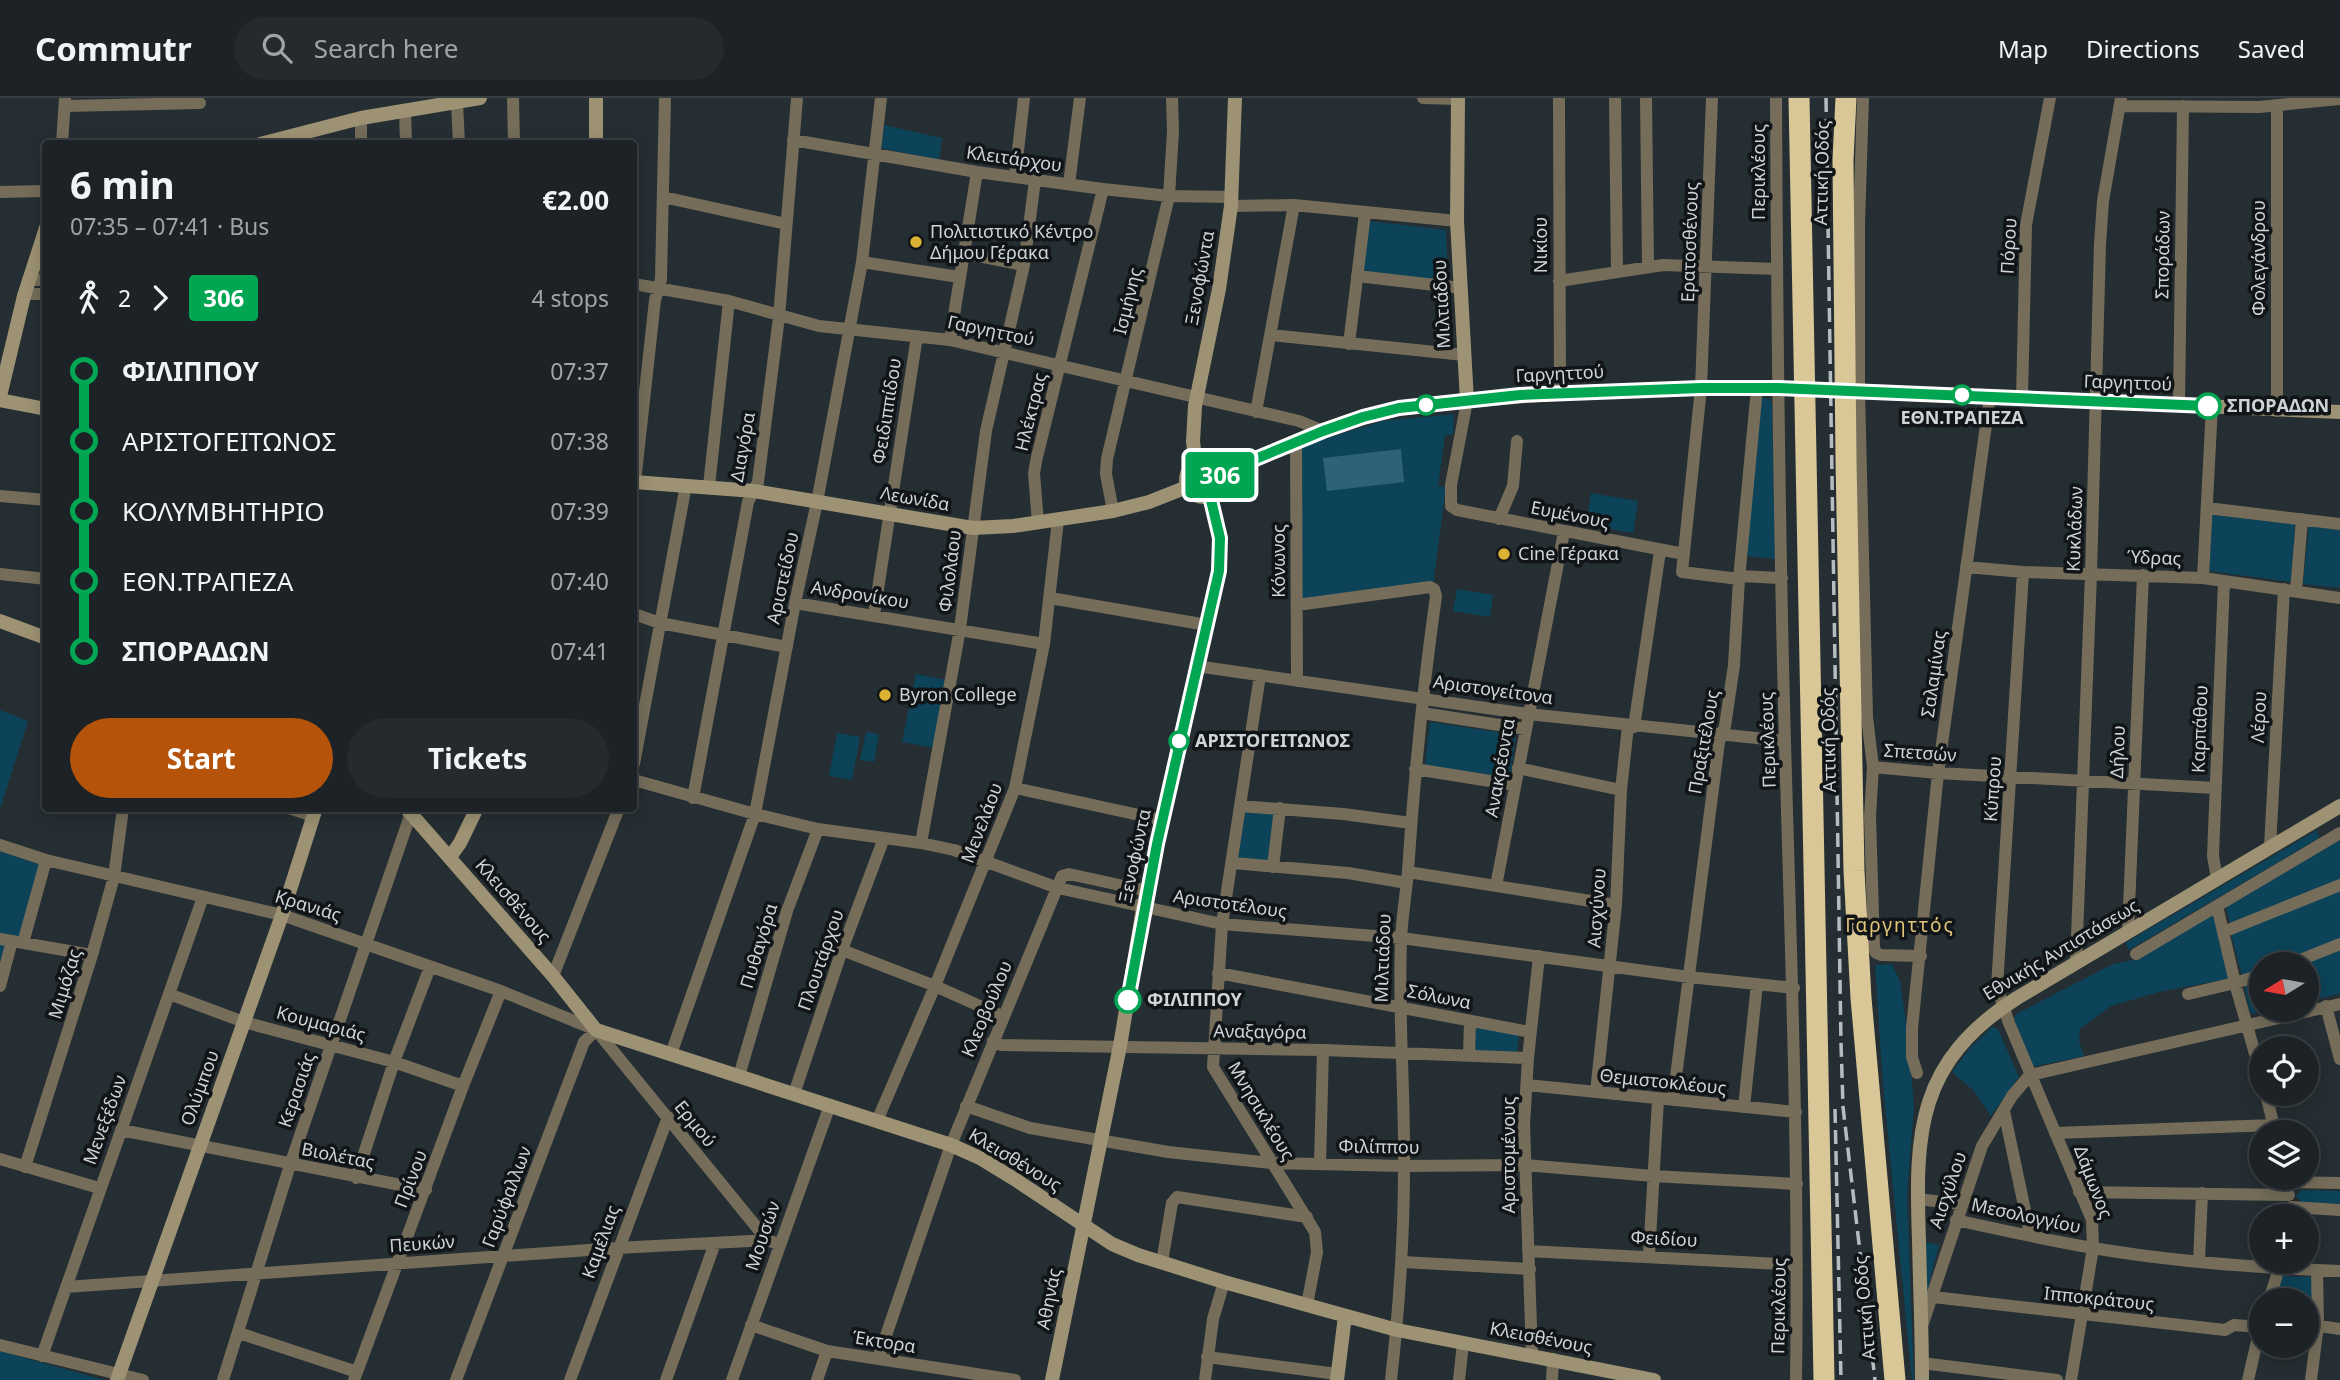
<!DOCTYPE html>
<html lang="en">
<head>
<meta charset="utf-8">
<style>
	body { margin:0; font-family:"Noto Sans",sans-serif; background:#252a2e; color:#f1f3f6; height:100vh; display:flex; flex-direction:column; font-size:26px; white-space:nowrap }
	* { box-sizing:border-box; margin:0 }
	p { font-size:23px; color:#a0a4a7 }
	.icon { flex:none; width:38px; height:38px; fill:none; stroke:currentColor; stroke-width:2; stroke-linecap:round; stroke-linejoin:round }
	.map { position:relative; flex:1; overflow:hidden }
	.sheet { position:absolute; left:42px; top:42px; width:595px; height:672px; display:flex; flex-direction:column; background:#1c2226; border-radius:7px; box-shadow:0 4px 18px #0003,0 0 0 2px #3a3f43 }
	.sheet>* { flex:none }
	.badge { padding:0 14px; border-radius:5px; font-size:24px; line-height:46px }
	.needle { width:46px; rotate:259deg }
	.buttons { position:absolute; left:2249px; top:854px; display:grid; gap:14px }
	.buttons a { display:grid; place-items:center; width:70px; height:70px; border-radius:50%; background:#1c2226; box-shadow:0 4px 18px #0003,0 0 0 2px #3a3f43; font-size:35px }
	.map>.badge { position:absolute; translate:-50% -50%; box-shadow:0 0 0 4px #fff }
	.legs { display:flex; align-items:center; gap:10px; height:77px; padding:0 28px; font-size:23px }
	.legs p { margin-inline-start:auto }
	.overview { display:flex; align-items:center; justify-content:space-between; height:119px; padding:0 28px }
	h1 { font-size:38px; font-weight:700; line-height:52px }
	.primary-button { display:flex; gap:14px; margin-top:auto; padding:14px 28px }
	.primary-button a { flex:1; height:80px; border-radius:42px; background:#b45309; color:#fff; font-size:28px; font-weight:700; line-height:80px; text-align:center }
	.primary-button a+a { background:#252a2e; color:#f1f3f6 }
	ul { padding:0 28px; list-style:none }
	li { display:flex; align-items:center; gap:24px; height:70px; font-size:26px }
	li i { display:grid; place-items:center; width:10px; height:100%; margin:0 9px; background:currentColor }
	li i::after { content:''; width:18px; height:18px; margin:-9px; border:5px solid; border-radius:50%; background:#1c2226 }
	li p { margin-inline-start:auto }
	li:first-child i { background:linear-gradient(#0000 50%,currentColor 0) }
	li:last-child i { background:linear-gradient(currentColor 50%,#0000 0) }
	header { display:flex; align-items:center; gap:42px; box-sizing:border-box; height:98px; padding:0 35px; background:#1c2226; border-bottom:2px solid #3a3f43 }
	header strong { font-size:33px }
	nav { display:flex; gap:38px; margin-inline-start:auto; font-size:24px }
	.search { width:490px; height:63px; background:#252a2e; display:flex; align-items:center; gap:18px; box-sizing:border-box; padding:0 24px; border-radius:38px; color:#a0a4a7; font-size:26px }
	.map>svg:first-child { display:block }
	.green { fill:#0c4359 }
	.water { fill:#2e6279 }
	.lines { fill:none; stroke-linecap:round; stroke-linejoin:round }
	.street { stroke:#756d5a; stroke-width:12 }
	.secondary { stroke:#9d9273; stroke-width:14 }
	.highway { stroke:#d9c797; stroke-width:21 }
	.rail { stroke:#b6bdc0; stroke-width:3.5; stroke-dasharray:14 7; stroke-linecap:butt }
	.line-1-casing { stroke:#fff; stroke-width:16 }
	.line-1 { stroke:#00a651; stroke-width:10 }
	.poi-dot { fill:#dbb233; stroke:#111517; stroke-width:2.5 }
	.stop-1-dot { fill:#fff; stroke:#00a651; stroke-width:3.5 }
	.labels { text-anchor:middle; stroke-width:7; stroke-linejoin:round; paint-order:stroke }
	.street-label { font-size:18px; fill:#ced4d7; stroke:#111517 }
	.poi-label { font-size:18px; fill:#ced4d7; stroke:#111517; text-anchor:start }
	.stop-label { font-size:18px; font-weight:bold; fill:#ced4d7; stroke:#111517; text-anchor:start }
	.neighbourhood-label { font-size:19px; letter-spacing:2px; fill:#e0c478; stroke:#111517 }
</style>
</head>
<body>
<header>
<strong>Commutr</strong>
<div class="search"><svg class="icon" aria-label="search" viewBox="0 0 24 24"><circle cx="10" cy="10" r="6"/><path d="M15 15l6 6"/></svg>Search here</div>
<nav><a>Map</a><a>Directions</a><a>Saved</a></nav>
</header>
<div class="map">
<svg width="2340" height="1282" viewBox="0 0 2340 1282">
	<rect width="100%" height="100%" fill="#252e32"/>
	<path class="green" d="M884,27L942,40L939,62L881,50Z
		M1368,123L1446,132L1448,183L1363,173Z
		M1762,300L1770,301L1772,307L1775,461L1746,458Z
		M1454,316L1453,337H1445L1438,388L1446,389L1433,486L1300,505L1298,349L1383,323Z
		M1591,395L1638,403L1633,435L1586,427Z
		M2212,417L2295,426L2291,484L2209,473Z
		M2309,428L2340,432V490L2303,486Z
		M1457,491L1493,497L1490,519L1453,513Z
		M916,576L947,582L934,650L902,644Z
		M0,612L28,623L0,711Z
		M1430,624L1516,637L1510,681L1425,667Z
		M866,634L879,636L874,664L860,662Z
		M837,635L860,639L852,682L829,678Z
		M1245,713L1275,715L1269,764L1238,760Z
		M2317,732L2319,740L2129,852L2125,845Z
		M2340,742V784L2230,825L2226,809Z
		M0,753L41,767L21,840L0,869Z
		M2340,790V843L2282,866H2261V873L2242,878L2231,836Z
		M2214,815L2228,881L2159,894L2111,908L2080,931L2079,943L2084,958L2032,969L2014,921L2016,916L2113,866L2133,862Z
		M2340,849V896L2307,903L2306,866H2301Z
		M1892,866L1900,883L1909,945L1914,1009L1907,1096L1914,1282H1912L1883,987L1875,867Z
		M2261,880V912H2272L2253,916L2250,914L2244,889L2245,886Z
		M1473,928L1519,937L1517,954L1472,952Z
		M1992,929L1998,931L2019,979L1991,1018L1974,993L1952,974L1970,950Z
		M2301,1092L2340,1093V1106L2301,1104L2296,1097Z
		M1926,1144L1939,1147L1927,1194Z
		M2280,1178L2313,1179L2314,1223L2307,1222L2306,1202H2273Z
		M0,1253L104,1282H0Z"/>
	<path class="water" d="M1401,351L1404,384L1327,393L1323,360Z"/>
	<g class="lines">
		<path class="street" d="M513,0L514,46
			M1423,0L1457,1
			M1559,0L1560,294
			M1615,0L1617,173
			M1646,0L1648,168
			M1712,0L1701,290L1682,474L1739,481
			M1776,0C1777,215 1779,430 1785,644C1791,857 1799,1069 1796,1282
			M1863,0L1859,125V293L1867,619L1873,669L1870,719L1874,850L1876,855L1881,857L1921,858
			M457,4L459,46
			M65,8L200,5
			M2120,8L2259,9L2340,1
			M405,12L406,46
			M361,20V46
			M793,42L977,74L1103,91L1169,98L1232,99
			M62,46L65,0
			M1015,79L1024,0
			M1069,86L1080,0
			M0,94L46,93
			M663,99L786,126
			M1231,108L1294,107L1457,123
			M963,155L1024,167
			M862,164L959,179
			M1357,178L1461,190
			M28,182H46
			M1559,183L1663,167L1777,171
			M634,186L729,203L819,228L950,242L1299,323L1323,333
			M24,196H46
			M1271,237L1464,257
			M950,242L977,74
			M1349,246L1365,115
			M2022,300L2026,127L2050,0
			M1467,303L1451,387V408L1457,412L1684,456
			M2179,306L2183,8
			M2277,313V7
			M1256,314L1294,107
			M1296,344L1297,583
			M635,384L655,202L661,181L665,0
			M709,388L729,203
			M0,398L46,402
			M2207,410L2340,426
			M1113,413L1106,376L1107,361L1169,98L1173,33L1172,0
			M1499,421L1513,388L1517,343
			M1038,425L1034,375L1037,359L1103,91
			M1966,469L2023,474L2203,480L2340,500
			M2023,474L1997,889L2009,925L2092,1122L2093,1150L2071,1282
			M0,476L46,481
			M1739,478L1782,480
			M2203,480L2212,308
			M2296,493L2302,421
			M1050,500L1207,527
			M795,505L1044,546
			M1297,507L1430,489L1434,491L1436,498C1423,590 1414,681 1408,773C1406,796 1402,819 1401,842C1398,918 1405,994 1404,1070C1404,1141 1399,1211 1391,1282
			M634,516L660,525L787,549
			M874,517L917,238
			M1196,568L1528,616L1785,643
			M1260,577L1222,826L1213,969L1315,1134L1317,1154L1307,1207
			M1422,615L1525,631
			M1634,629L1660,453
			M634,666L686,387
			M1873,669L1938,675L2216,690
			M1518,670L1621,692
			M1415,671L1515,687
			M634,682L755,716L818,731L921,745L954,752L1058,790L1222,826L1401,840L1689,879L1794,890
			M1015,690L1162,722
			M693,700L748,404L758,384L779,219L797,0
			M1240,708L1343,716L1411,725
			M289,710L313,718
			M921,745L960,531L986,333L1024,167L1035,82
			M0,747L46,762L282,817L501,893L596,932L767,1142
			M2270,749L2284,491
			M1233,765L1348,775L1407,785
			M1273,769L1280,710
			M1408,774L1616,807
			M2217,781L2213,758L2224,483
			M1496,788L1564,434
			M2217,808L2235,885L2261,977
			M2128,833L2143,477
			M2223,834L2340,787
			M0,841L92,857
			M23,845L46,762
			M842,852L935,888L1002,918
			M2136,856L2340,735
			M2076,865L2091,476L2100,146L2103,103L2121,0
			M2290,866L2340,846
			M1218,875L1530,934
			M553,878L619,710
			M0,888L12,843
			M169,896L244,924L394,964L463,988
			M2188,896L2235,885L2261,877
			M2326,908L2340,961
			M993,943L1001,947L1323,952L1528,960
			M671,956L755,716L795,505L817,404L862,164L881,0
			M1469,958L1470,923
			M1917,975L1912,959V930L1938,675L1990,298
			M2030,977L2340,906
			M739,978L787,813L818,731
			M1527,987L1796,1014
			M1596,994L1616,807L1621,692L1628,628
			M794,996L842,852L884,740
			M2266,996L2275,1033
			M1673,1002L1719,644L1725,628L1734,567L1739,481L1757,290
			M966,1008L1030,1030L1168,1054L1271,1065L1404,1068L1525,1067L1653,1078L1797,1086
			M1744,1009L1757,886
			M2004,1013L2030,1136
			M877,1023L935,888L1015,690L1044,546L1058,422
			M121,1032L426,1092
			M2055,1035L2274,1027
			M0,1061L99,1090
			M1320,1066L1323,952
			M25,1069L92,857L114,779L123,710
			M356,1080L394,964L430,869
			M2287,1084L2340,1085
			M2079,1094L2289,1097
			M1917,1101L1961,1106
			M2291,1109L2340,1112
			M1956,1122C2001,1132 2047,1142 2093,1150C2175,1164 2258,1170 2340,1173
			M1528,1153L1797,1167
			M1649,1158L1658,1001
			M1162,1164L1172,1105L1177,1099L1307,1119
			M1403,1164L1530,1171
			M2199,1164L2202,1095
			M66,1189L617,1150L767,1142L779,1146
			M1933,1199L2225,1232L2234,1227L2260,1229
			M2269,1202L2279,1171L2283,1167
			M1923,1225L1982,1048L2012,998L2030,977
			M2306,1226L2340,1231
			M751,1227L827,1253L1015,1282
			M239,1235L357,1274
			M0,1247L143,1282
			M1532,1257L1524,1027L1528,960L1539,858
			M42,1258L203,799
			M1207,1259L1337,1276
			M878,1261L951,1047L1062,778L1069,776L1147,793
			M1922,1265L2057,1282
			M223,1282L290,1067L411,715
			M354,1282L463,988L501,893
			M456,1282L584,944L596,932
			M570,1282L668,1019
			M666,1282L715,1145
			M732,1282L830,1007
			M817,1282L827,1253
			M1205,1282L1213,1221L1224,1184
			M1459,1282L1463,1245
			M1552,1282L1553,1261
			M2248,1282L2261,1226
			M2311,1282L2318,1227L2317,1172"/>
		<path class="secondary" d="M1458,0L1457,123L1467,303
			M260,46L361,20L480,0
			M596,46V0
			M0,298L24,198L46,130
			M0,302L46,311
			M1186 382a17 17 0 1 1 34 0a17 17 0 1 1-34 0Z
			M1196,366L1193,344L1195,308L1219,191L1231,108L1235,0
			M1219,376C1278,352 1337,321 1400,310C1422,306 1446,305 1469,303C1571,292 1675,290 1778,290L2340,314
			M634,384L754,393L973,430L1013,428L1113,413L1149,404L1187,389
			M0,523L46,540
			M406,710L553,878L596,932L951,1047L980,1060L1016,1082L1112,1146L1138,1157L1224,1184L1397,1232L1654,1282
			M450,759L460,745L477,710
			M117,1282L282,817L316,710
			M1052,1282L1120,948L1143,810L1219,473L1220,440L1210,398
			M1337,1282L1345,1218
			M1922,1282C1922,1235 1920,1189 1919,1142C1915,1033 1917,964 2017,900L2340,708"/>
		<path class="highway" d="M1799,0L1824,1282
			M1846,0L1843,62L1846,363L1854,773L1861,900L1895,1282"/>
		<path class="rail" d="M1826,0L1841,945L1843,1009L1875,1282
			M1835,1011L1841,1282"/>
	</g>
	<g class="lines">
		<defs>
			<path id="line-1" d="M1128,902L1157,746L1219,473L1220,440L1210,398L1220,386L1219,376L1323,333L1363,319L1399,310L1520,297L1701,290H1778L2208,308"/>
		</defs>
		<use href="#line-1" class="line-1-casing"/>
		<use href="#line-1" class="line-1"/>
	</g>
	<g class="poi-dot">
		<circle cx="916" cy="144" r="7"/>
		<circle cx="1504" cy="456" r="7"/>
		<circle cx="885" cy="597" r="7"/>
	</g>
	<g class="stop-1-dot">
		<circle cx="1962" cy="297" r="9"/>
		<circle cx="1426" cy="307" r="9"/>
		<circle cx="2208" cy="308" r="12"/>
		<circle cx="1179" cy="643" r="9"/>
		<circle cx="1128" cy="902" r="12"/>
	</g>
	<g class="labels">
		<g class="street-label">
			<text transform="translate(1014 61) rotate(8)" y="6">Κλειτάρχου</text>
			<text transform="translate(1759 74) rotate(-90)" y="6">Περικλέους</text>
			<text transform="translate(1822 75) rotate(-89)" y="6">Αττική Οδός</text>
			<text transform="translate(1690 144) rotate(-88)" y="6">Ερατοσθένους</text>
			<text transform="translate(1541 147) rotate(-90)" y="6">Νικίου</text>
			<text transform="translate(2009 148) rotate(-87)" y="6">Πόρου</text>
			<text transform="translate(2163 157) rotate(-89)" y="6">Σποράδων</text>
			<text transform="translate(2259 160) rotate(-90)" y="6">Φολεγάνδρου</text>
			<text transform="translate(1200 180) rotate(-80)" y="6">Ξενοφώντα</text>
			<text transform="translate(1128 203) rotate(-76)" y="6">Ισμήνης</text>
			<text transform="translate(1442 206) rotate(-93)" y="6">Μιλτιάδου</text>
			<text transform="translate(991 233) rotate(12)" y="6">Γαργηττού</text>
			<text transform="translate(1560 276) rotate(-3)" y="6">Γαργηττού</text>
			<text transform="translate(2128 285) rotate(2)" y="6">Γαργηττού</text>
			<text transform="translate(887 313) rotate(-81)" y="6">Φειδιππίδου</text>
			<text transform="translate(1031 314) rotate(-76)" y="6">Ηλέκτρας</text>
			<text transform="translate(743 349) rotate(-80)" y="6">Διαγόρα</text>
			<text transform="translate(915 401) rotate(10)" y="6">Λεωνίδα</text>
			<text transform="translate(1570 417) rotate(11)" y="6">Ευμένους</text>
			<text transform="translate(2075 431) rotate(-88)" y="6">Κυκλάδων</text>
			<text transform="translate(2154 460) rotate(2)" y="6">Ύδρας</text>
			<text transform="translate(1279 463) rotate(-90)" y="6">Κόνωνος</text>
			<text transform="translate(950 473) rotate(-83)" y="6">Φιλολάου</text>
			<text transform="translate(783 480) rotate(-78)" y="6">Αριστείδου</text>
			<text transform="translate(860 497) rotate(9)" y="6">Ανδρονίκου</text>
			<text transform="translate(1934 576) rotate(-82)" y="6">Σαλαμίνας</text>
			<text transform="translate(1493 592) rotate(8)" y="6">Αριστογείτονα</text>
			<text transform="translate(2259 619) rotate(-87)" y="6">Λέρου</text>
			<text transform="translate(2200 631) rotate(-88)" y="6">Καρπάθου</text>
			<text transform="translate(1768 642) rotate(-92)" y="6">Περικλέους</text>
			<text transform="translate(1829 642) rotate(-91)" y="6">Αττική Οδός</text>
			<text transform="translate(1704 644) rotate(-80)" y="6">Πραξιτέλους</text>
			<text transform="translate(2118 654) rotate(-88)" y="6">Δήλου</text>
			<text transform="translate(1920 655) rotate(4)" y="6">Σπετσών</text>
			<text transform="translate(1500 670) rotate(-80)" y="6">Ανακρέοντα</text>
			<text transform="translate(1993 691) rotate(-86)" y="6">Κύπρου</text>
			<text transform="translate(982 725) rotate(-69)" y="6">Μενελάου</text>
			<text transform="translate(1135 758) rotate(-78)" y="6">Ξενοφώντα</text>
			<text transform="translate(513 803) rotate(49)" y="6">Κλεισθένους</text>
			<text transform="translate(1230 806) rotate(8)" y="6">Αριστοτέλους</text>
			<text transform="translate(308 808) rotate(17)" y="6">Κρανιάς</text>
			<text transform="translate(1597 810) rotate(-86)" y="6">Αισχύνου</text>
			<text transform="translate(759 848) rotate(-73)" y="6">Πυθαγόρα</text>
			<text transform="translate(2061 852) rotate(-31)" y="6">Εθνικής Αντιστάσεως</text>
			<text transform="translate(1383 860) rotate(-88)" y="6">Μιλτιάδου</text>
			<text transform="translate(821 862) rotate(-71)" y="6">Πλουτάρχου</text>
			<text transform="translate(65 886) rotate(-73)" y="6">Μιμόζας</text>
			<text transform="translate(1439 899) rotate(11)" y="6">Σόλωνα</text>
			<text transform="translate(987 911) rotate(-67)" y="6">Κλεοβούλου</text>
			<text transform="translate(321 926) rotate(15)" y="6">Κουμαριάς</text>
			<text transform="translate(1260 934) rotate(1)" y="6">Αναξαγόρα</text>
			<text transform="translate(1663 984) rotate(6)" y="6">Θεμιστοκλέους</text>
			<text transform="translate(200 990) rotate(-70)" y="6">Ολύμπου</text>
			<text transform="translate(297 992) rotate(-71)" y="6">Κερασιάς</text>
			<text transform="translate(1261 1013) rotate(59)" y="6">Μνησικλέους</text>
			<text transform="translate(105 1022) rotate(-70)" y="6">Μενεξέδων</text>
			<text transform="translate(695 1026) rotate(51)" y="6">Ερμού</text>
			<text transform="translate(1379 1049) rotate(1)" y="6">Φιλίππου</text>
			<text transform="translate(1509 1057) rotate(-90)" y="6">Αριστομένους</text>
			<text transform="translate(338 1058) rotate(11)" y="6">Βιολέτας</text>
			<text transform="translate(1015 1062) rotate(31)" y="6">Κλεισθένους</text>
			<text transform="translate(411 1081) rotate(-69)" y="6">Πρίνου</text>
			<text transform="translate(2093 1084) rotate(69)" y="6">Δάμωνος</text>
			<text transform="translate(1948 1092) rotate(-71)" y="6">Αισχύλου</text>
			<text transform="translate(507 1099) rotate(-69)" y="6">Γαρύφαλλων</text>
			<text transform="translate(2026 1118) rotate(12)" y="6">Μεσολογγίου</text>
			<text transform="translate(763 1138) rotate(-71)" y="6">Μουσών</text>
			<text transform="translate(1664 1141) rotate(3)" y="6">Φειδίου</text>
			<text transform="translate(601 1144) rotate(-70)" y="6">Καμέλιας</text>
			<text transform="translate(422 1146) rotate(-4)" y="6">Πευκών</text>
			<text transform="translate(1049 1201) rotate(-79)" y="6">Αθηνάς</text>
			<text transform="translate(2099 1201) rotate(6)" y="6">Ιπποκράτους</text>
			<text transform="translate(1779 1208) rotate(-89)" y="6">Περικλέους</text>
			<text transform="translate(1865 1210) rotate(-95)" y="6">Αττική Οδός</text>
			<text transform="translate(1541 1240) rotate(11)" y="6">Κλεισθένους</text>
			<text transform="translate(884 1244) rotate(9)" y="6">Έκτορα</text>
		</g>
		<g class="poi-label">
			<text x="930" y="140">Πολιτιστικό Κέντρο<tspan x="930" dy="21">Δήμου Γέρακα</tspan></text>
			<text x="1518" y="462">Cine Γέρακα</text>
			<text x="899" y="603">Byron College</text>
		</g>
		<g class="stop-label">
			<text x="2227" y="314">ΣΠΟΡΑΔΩΝ</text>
			<text x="1962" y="326" text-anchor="middle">ΕΘΝ.ΤΡΑΠΕΖΑ</text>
			<text x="1195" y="649">ΑΡΙΣΤΟΓΕΙΤΩΝΟΣ</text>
			<text x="1147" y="908">ΦΙΛΙΠΠΟΥ</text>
		</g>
		<g class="neighbourhood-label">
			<text x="1900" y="834">Γαργηττός</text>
		</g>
	</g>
</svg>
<div class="buttons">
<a><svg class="needle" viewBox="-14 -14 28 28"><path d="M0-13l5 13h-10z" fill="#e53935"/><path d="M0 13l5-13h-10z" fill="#a0a4a7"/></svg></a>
<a><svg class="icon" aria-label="locate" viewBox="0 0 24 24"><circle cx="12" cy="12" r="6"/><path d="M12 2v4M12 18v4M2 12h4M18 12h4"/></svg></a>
<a><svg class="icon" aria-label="layers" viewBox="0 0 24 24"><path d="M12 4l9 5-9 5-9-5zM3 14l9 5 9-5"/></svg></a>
<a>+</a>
<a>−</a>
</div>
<b class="badge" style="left:1220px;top:377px;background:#00a651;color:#fff">306</b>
<section class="sheet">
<div class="overview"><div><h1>6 min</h1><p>07:35 – 07:41 · Bus</p></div><b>€2.00</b></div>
<div class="legs"><svg class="icon" aria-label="walk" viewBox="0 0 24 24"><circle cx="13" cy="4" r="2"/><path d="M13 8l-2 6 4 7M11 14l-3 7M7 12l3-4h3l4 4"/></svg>2<svg class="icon" aria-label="forward" viewBox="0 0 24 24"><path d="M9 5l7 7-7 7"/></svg><b class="badge" style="background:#00a651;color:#fff">306</b><p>4 stops</p></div>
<ul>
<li><i style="color:#00a651"></i><b>ΦΙΛΙΠΠΟΥ</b><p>07:37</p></li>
<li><i style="color:#00a651"></i><span>ΑΡΙΣΤΟΓΕΙΤΩΝΟΣ</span><p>07:38</p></li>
<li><i style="color:#00a651"></i><span>ΚΟΛΥΜΒΗΤΗΡΙΟ</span><p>07:39</p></li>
<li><i style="color:#00a651"></i><span>ΕΘΝ.ΤΡΑΠΕΖΑ</span><p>07:40</p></li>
<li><i style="color:#00a651"></i><b>ΣΠΟΡΑΔΩΝ</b><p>07:41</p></li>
</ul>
<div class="primary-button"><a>Start</a><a>Tickets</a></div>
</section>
</div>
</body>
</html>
